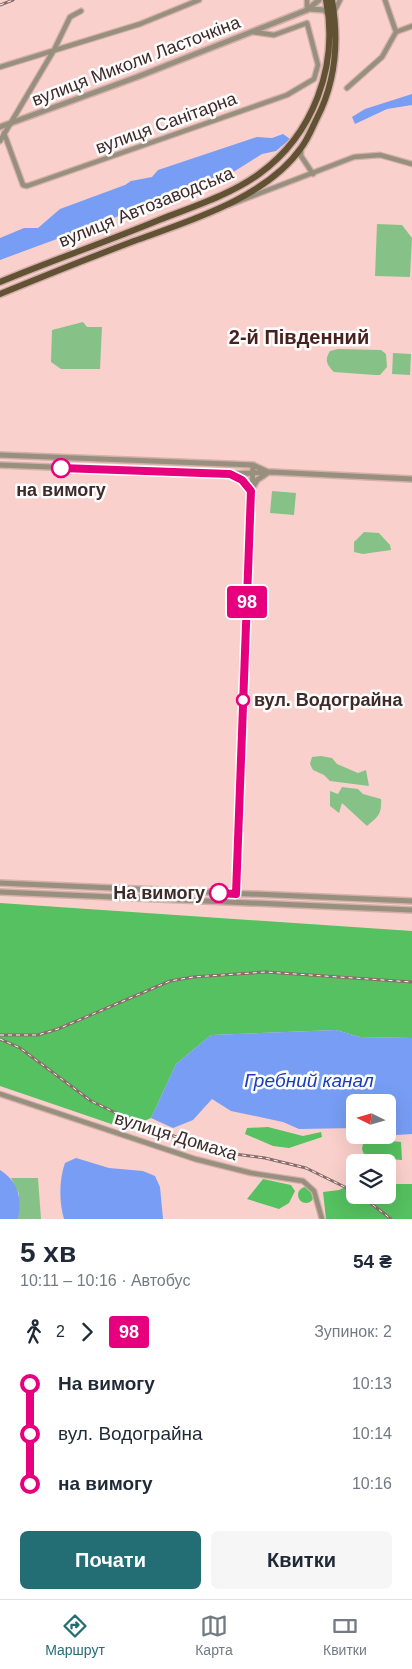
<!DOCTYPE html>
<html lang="uk">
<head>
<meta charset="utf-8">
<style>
	body { margin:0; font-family:Helvetica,sans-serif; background:#f6f6f7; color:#1f2937; height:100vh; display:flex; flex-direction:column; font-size:19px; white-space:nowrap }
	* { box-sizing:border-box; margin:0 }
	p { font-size:16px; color:#747a83 }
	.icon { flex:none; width:28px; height:28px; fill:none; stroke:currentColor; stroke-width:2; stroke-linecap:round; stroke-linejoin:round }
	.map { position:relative; height:1219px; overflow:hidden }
	.details { display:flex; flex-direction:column; background:#fff; flex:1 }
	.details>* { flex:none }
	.badge { padding:0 10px; border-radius:4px; font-size:18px; line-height:32px }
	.needle { width:32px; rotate:275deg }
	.tools { position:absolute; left:346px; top:1094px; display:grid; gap:10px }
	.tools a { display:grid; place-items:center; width:50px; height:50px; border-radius:8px; background:#fff; box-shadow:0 5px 20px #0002; font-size:25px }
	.map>.badge { position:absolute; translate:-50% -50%; box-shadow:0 0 0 2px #fff }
	.legs { display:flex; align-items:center; gap:8px; height:55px; padding:0 20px; font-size:16px }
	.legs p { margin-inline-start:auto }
	.summary { display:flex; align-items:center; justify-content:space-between; height:85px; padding:0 20px }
	h1 { font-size:28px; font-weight:700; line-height:38px }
	.button { display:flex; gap:10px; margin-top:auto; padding:10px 20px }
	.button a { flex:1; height:58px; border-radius:8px; background:#236d75; color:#fff; font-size:20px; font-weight:700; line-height:58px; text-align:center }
	.button a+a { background:#f6f6f7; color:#1f2937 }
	ul { padding:0 20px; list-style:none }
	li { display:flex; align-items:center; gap:18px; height:50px; font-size:19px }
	li i { display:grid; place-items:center; width:8px; height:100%; margin:0 6px; background:currentColor }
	li i::after { content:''; width:12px; height:12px; margin:-6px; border:4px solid; border-radius:50%; background:#fff }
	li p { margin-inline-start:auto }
	li:first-child i { background:linear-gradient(#0000 50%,currentColor 0) }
	li:last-child i { background:linear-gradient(currentColor 50%,#0000 0) }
	.dock { display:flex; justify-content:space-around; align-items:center; height:70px; border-top:1px solid #e0e1e3; background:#fff; font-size:14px; color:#747a83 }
	.dock a { display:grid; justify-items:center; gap:2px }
	.dock .current { color:#236d75 }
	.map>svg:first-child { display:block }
	.green { fill:#86c288 }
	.forest { fill:#55c160 }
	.water { fill:#779df4 }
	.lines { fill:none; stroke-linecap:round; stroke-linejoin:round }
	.minor-casing { stroke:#d4afab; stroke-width:7 }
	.tertiary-casing { stroke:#d4afab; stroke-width:8 }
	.primary-casing { stroke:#d4afab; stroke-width:9 }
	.minor { stroke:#98907e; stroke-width:4.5 }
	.tertiary { stroke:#98907e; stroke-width:5 }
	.primary { stroke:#605232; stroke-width:6 }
	.rail-casing { stroke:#8a6d6a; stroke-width:3 }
	.rail { stroke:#fcfcfc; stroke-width:1; stroke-dasharray:4; stroke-linecap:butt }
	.line-1-casing { stroke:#fff; stroke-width:11 }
	.line-1 { stroke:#e6007e; stroke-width:8 }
	.stop-1-dot { fill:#fff; stroke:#e6007e; stroke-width:2.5 }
	.labels { text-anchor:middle; stroke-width:5; stroke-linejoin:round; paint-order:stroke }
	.street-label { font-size:18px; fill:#3e2a28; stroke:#fcfcfc }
	.stop-label { font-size:18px; font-weight:bold; fill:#3e2a28; stroke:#fcfcfc }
	.water-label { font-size:19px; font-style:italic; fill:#193db9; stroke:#fcfcfc }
	.quarter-label { font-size:20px; font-weight:bold; fill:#47211e; stroke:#fcfcfc }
</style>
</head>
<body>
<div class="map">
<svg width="412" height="1219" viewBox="0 0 412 1219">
	<rect width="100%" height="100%" fill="#fad0cc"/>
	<path class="green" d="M377,224L402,225L412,238L410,277L375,276Z
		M83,322L87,327H102L100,369H61L51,362L52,330Z
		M338,349L381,350L386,354L387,367L380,375H375L334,372C327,365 324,360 330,351Z
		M393,353L411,354L410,375L392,374Z
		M272,491L296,493L294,515L270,513Z
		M364,532L379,533L390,545L391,550L363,554L354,552V542Z
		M321,756L332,758L337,764L358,773L366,770L369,786L330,781L324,775L313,770L310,764L312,757Z
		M342,787L358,789L363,794L381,799C382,814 378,817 367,826L342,803L339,813L330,806V791L338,794Z
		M11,1178H38L41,1219H18L19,1194Z"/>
	<path class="forest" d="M0,903L412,931V1038L360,1037L336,1030L211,1035L176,1064L151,1118L126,1129L0,1086Z
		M268,1127L303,1136L321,1132L322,1137L289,1148L273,1146L245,1134L247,1128Z
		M371,1139L401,1142L402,1160L388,1159L373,1162L366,1160L362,1149L363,1144Z
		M263,1179L291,1185L295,1191L289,1203L279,1209L247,1199Z
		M355,1183V1195H388V1184H412V1219H326L323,1192L339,1190Z
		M298 1195a8 8 0 1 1 16 0a8 8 0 1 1-16 0Z"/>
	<path class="water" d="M412,94V105L387,109L355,124L352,117L365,109Z
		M283,134L290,139L276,151L262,154L227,176L0,260V238L24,228H38L60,209L125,185L131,181L152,177L158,170L257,137L272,138Z
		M336,1030L360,1037L412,1038V1134L381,1136L378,1135H388V1102H355V1128L299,1129L283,1122L231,1111L212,1099L193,1120L173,1128L151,1118L176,1064L211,1035Z
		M76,1158L109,1168L143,1171L155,1176L160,1187L163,1219H64C59,1203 59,1179 65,1163Z
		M0,1170C19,1182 22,1198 18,1219H0Z"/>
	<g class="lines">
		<defs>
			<path id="minor" d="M307,0V10
				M385,0L396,32
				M335,10L340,0
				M0,67L140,24L199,0
				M347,88L382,57L396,32L412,26
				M4,133L23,185L27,186L287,95L314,79L318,65L307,23L274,35L253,32
				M0,141L54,50L70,17L81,11
				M301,149V156L313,174
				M229,205L354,157L380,155L412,164
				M0,1094L195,1159L251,1173L303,1181L314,1191L322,1219"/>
			<path id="tertiary" d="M310,9L324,10L327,13
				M0,127L137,77L307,10L319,0
				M0,455L253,465L268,472
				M0,465L230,474L271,472L412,479
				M233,475L242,480L251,490
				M253,487L257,480L266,474
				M0,883L412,901
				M0,892L412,910
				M236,894L253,465"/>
			<path id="primary" d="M0,282C53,260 106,242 159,220C192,207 230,195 259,174C313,135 339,66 326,0
				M0,294C44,276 89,258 134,241C189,221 266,198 301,148C308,139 312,128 317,118C336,81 339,41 332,0"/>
		</defs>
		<use href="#minor" class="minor-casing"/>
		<use href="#tertiary" class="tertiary-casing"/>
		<use href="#primary" class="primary-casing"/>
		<use href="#minor" class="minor"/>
		<use href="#tertiary" class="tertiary"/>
		<use href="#primary" class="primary"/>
		<defs>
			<path id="rail" d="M0,5L13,0
				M0,1035H38L58,1029L170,981L193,977L266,972L412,982
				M0,1039L20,1048L91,1101L137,1123L219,1152L265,1158L306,1168L355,1192
				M360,1195L391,1219"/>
		</defs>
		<use href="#rail" class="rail-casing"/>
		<use href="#rail" class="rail"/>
	</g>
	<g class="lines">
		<defs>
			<path id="line-1" d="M61,468L230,474L242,480L251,491L236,894L219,893"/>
		</defs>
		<use href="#line-1" class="line-1-casing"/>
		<use href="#line-1" class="line-1"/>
	</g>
	<g class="stop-1-dot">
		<circle cx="61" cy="468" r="9"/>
		<circle cx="243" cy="700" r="6"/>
		<circle cx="219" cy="893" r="9"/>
	</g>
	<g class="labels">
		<g class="street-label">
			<text transform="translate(136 61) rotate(-21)" y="6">вулиця Миколи Ласточкіна</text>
			<text transform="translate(166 123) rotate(-20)" y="6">вулиця Санітарна</text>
			<text transform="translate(146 207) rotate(-22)" y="6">вулиця Автозаводська</text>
			<text transform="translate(176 1136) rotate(17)" y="6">вулиця Домаха</text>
		</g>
		<g class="stop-label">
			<text x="61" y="496">на вимогу</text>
			<text x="254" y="706" text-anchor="start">вул. Водограйна</text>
			<text x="205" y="899" text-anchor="end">На вимогу</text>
		</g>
		<g class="water-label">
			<text x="309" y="1087">Гребний канал</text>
		</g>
		<g class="quarter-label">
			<text x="299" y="344">2-й Південний</text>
		</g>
	</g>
</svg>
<div class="tools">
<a><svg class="needle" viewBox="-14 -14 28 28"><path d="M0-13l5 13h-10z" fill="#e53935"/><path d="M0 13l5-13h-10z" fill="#747a83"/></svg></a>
<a><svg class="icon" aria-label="layers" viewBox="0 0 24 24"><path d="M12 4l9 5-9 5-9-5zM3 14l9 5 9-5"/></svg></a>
</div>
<b class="badge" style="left:247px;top:602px;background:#e6007e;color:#fff">98</b>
</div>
<section class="details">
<div class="summary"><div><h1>5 хв</h1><p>10:11 – 10:16 · Автобус</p></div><b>54 ₴</b></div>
<div class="legs"><svg class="icon" aria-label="walk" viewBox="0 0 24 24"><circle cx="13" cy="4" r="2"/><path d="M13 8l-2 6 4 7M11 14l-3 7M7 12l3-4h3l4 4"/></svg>2<svg class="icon" aria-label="forward" viewBox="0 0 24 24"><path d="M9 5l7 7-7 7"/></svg><b class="badge" style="background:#e6007e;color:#fff">98</b><p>Зупинок: 2</p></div>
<ul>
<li><i style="color:#e6007e"></i><b>На вимогу</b><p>10:13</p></li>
<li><i style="color:#e6007e"></i><span>вул. Водограйна</span><p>10:14</p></li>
<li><i style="color:#e6007e"></i><b>на вимогу</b><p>10:16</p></li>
</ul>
<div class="button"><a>Почати</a><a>Квитки</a></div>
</section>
<nav class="dock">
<a class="current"><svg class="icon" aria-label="directions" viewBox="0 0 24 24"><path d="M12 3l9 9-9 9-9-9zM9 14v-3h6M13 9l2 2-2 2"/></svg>Маршрут</a>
<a><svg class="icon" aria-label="map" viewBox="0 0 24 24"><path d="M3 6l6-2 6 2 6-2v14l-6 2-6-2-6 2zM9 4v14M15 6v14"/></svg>Карта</a>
<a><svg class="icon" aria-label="tickets" viewBox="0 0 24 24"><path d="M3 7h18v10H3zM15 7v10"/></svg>Квитки</a>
</nav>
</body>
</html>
